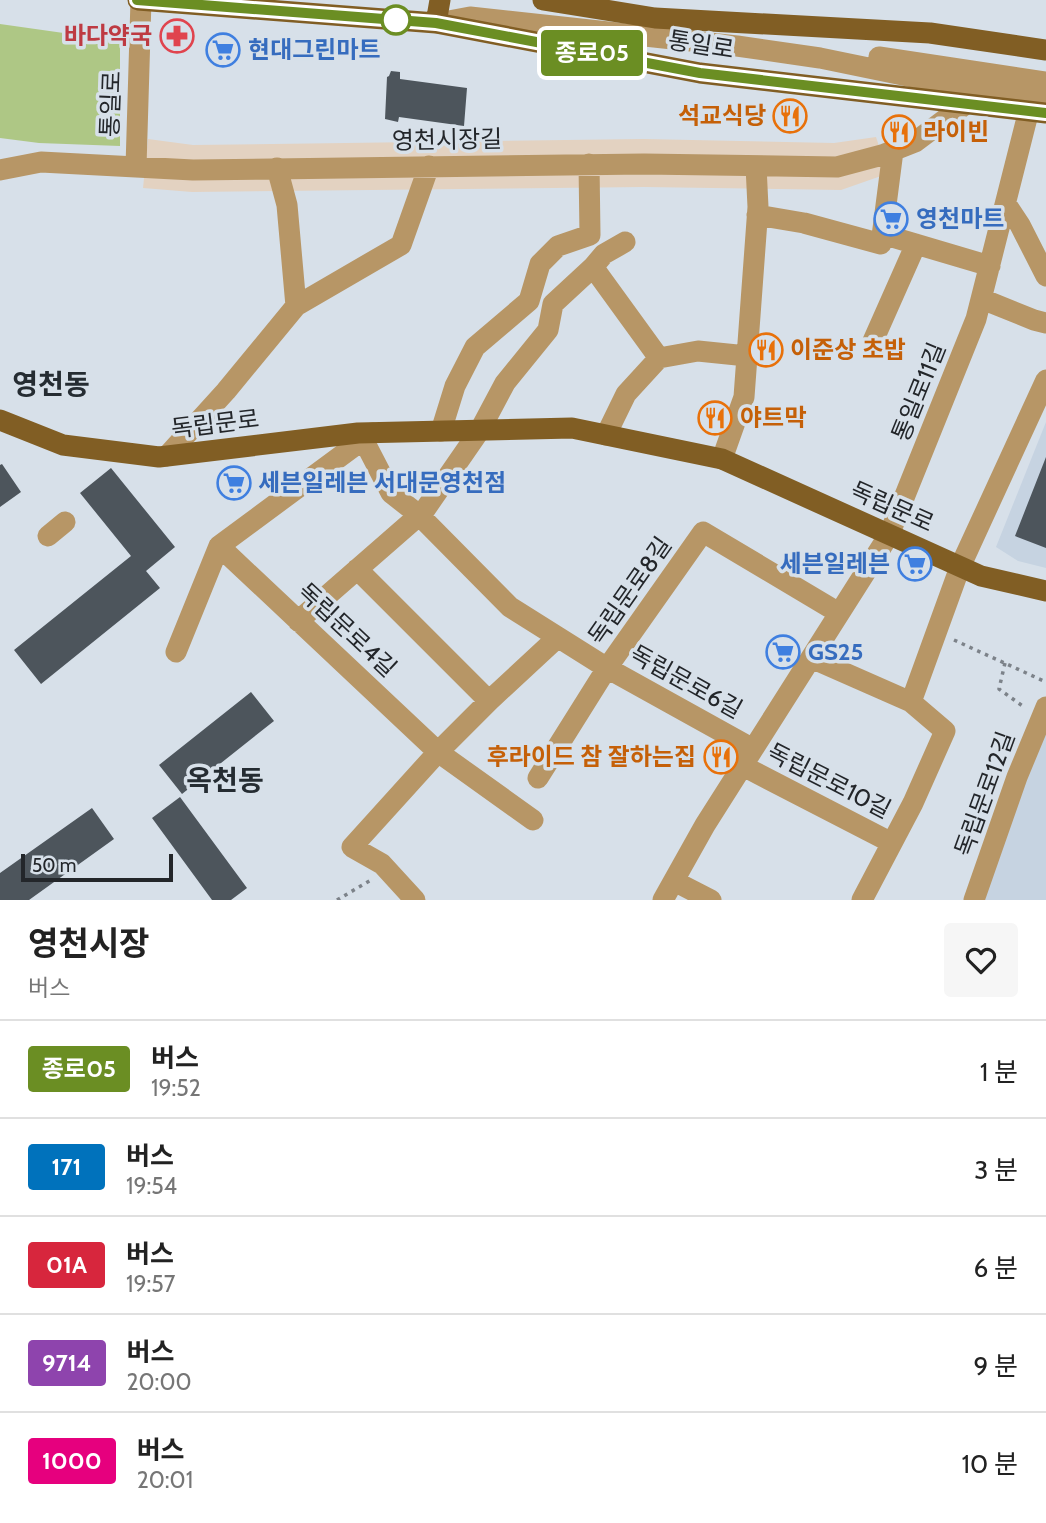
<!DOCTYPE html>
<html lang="ko">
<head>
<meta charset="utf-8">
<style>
	body { margin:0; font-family:Cabin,"Noto Sans KR",sans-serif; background:#f6f6f6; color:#222; height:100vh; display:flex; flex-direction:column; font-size:26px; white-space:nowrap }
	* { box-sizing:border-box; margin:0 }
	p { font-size:23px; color:#767676 }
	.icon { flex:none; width:38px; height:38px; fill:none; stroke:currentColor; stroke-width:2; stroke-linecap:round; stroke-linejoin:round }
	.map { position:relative; height:900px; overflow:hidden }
	.panel { display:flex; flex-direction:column; background:#fff; flex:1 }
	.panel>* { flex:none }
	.badge { padding:0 14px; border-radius:5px; font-size:24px; line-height:46px }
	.scale { position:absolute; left:21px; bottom:18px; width:152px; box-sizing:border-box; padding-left:7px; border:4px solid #23262a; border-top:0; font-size:19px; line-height:24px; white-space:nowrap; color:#23262a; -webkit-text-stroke:5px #d7e0e9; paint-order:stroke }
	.map>.badge { position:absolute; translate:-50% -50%; box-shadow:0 0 0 4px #fff }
	.round { display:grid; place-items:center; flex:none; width:74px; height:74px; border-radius:7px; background:#f6f6f6 }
	.summary { display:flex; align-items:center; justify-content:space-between; height:119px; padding:0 28px }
	h1 { font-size:33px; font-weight:700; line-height:52px }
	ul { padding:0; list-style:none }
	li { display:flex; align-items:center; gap:21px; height:98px; padding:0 28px; border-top:2px solid #e0e0e0 }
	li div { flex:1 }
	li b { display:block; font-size:26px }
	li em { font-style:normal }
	li .badge { min-width:77px; font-weight:700; text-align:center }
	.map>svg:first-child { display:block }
	.commercial { fill:#e3d2c1 }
	.built { fill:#c6d3e1 }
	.green { fill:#aec785 }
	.building { fill:#4d555c }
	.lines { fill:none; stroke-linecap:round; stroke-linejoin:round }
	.path { stroke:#7c8289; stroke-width:3.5; stroke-dasharray:3.5 5; stroke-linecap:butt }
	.minor { stroke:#b79666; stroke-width:21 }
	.major { stroke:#815e24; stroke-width:21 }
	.line-casing { stroke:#fff; stroke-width:16 }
	.line { stroke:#6b8e23; stroke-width:10 }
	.stop-dot { fill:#fff; stroke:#6b8e23; stroke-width:3.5 }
	.labels { text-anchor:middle; stroke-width:7; stroke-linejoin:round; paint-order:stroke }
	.health-label { font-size:24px; font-weight:bold; fill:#be3a42; stroke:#d7e0e9; text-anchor:end }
	.street-label { font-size:24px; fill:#23262a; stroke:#d7e0e9 }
	.shop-label { font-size:24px; font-weight:bold; fill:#366cbe; stroke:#d7e0e9; text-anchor:start }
	.food-label { font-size:24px; font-weight:bold; fill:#c56008; stroke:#d7e0e9; text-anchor:start }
	.quarter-label { font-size:28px; font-weight:bold; fill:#252c32; stroke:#d7e0e9 }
</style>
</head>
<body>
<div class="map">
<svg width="1046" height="900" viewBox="0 0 1046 900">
	<rect width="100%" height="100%" fill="#d7e0e9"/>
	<path class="commercial" d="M876,137L882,155L884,175L841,190L644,187L192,192L143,188L148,139L193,145L644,139L834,143Z"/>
	<path class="built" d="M1046,422V568L1018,561L996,547Z
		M1046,710V900H974Z"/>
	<path class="green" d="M0,24L120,41V146L39,143L0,138Z"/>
	<path class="building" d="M391,71L400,72V79L467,88L464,126L399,117L398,122L385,119L387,77L389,76Z
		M1046,457V548L1015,536Z
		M2,464L21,492L0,507V465Z
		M111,468L175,547L146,571L160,588L41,684L14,650L131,556L80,493Z
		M251,692L274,721L182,794L159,765Z
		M180,797L247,888L231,900H212L152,818Z
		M92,808L114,839L29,900H0V873Z"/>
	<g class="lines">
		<path class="path" d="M954,640L1046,682
			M1005,663L999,689L1024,707
			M337,900L371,880"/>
		<path class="minor" d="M438,23L470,17L737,46L820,58L927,80L1046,102
			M879,57L1046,82
			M136,167L141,0
			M277,168L287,205L296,306
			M0,170L41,162L193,170L644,164L837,167L882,155L915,142L967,103
			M1006,204L1020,225L1046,276
			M757,215L804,223L881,244L893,151
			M882,234L990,266
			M625,242L604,254L593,267L659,358
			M982,299L1034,320L1046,323
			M873,341L916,244
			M441,431L455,386L475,347L529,301L540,264L558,246L590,235L589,164
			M606,435L626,394L659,358L698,351L747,356
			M363,439L391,493L419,515L510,607L607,668L753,749
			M167,456L226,391L296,306L401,245L429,166
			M722,459L744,397L758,207L756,166
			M48,536L65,522
			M219,546L438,752L533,820
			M357,569L489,701
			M298,621L424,511L480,430L505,383L548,330L553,304L593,267
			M176,652L219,546L372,433
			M811,658L911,702L945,731L913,803L862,900
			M911,702L960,567L1046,380
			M743,766L892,843
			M538,778L607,668L703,532L839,613
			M674,881L711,900
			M415,900L382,864L352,847L438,752L489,701L558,637
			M663,900L705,825L889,535L976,319L1029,110
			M974,900L1017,777L1046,707"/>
		<path class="major" d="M138,0L436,23L700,73L1046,113
			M543,0L655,18L930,33L1046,50
			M436,23L440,0
			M0,420L63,445L159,457L358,433L572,428L722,459L981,576L1046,591"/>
	</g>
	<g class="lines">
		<defs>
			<path id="line" d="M137,0L436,23L700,73L1046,113"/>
		</defs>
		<use href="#line" class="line-casing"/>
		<use href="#line" class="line"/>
	</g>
	<defs>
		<symbol id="pharmacy-ring" viewBox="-11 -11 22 22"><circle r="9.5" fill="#d7e0e9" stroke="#e0444e" stroke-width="1.5"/><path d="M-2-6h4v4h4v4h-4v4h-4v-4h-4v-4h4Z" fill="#e0444e"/></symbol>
		<symbol id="supermarket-ring" viewBox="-11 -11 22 22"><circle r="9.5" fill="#d7e0e9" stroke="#3f7fe0" stroke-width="1.5"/><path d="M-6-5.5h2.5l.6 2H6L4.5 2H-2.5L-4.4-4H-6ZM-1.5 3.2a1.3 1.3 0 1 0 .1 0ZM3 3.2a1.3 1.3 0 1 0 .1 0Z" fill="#3f7fe0"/></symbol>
		<symbol id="restaurant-ring" viewBox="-11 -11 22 22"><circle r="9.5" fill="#d7e0e9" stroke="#e8710a" stroke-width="1.5"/><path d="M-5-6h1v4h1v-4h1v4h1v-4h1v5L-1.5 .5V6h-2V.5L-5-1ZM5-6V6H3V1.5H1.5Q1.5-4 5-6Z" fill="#e8710a"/></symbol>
	</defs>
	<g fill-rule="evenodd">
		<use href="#pharmacy-ring" x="158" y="17" width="38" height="38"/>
		<use href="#supermarket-ring" x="204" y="31" width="38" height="38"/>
		<use href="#restaurant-ring" x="771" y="97" width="38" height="38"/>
		<use href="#restaurant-ring" x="880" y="113" width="38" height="38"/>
		<use href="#supermarket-ring" x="872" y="200" width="38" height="38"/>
		<use href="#restaurant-ring" x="747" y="331" width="38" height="38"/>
		<use href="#restaurant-ring" x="696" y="399" width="38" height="38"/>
		<use href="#supermarket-ring" x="215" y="464" width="38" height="38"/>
		<use href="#supermarket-ring" x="896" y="545" width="38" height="38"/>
		<use href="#supermarket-ring" x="764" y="633" width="38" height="38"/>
		<use href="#restaurant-ring" x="702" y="738" width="38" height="38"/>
	</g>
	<circle class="stop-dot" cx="396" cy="20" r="14"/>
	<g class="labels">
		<g class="health-label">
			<text x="152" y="44">바다약국</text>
		</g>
		<g class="street-label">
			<text transform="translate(701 45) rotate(9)" y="8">통일로</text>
			<text transform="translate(111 104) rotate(-88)" y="8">통일로</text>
			<text transform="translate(447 140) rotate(-1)" y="8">영천시장길</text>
			<text transform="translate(919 392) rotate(-68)" y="8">통일로11길</text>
			<text transform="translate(215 424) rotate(-7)" y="8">독립문로</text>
			<text transform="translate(892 507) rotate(24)" y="8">독립문로</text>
			<text transform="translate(630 591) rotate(-55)" y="8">독립문로8길</text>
			<text transform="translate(347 630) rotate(43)" y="8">독립문로4길</text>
			<text transform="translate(686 682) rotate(29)" y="8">독립문로6길</text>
			<text transform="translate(829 781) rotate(27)" y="8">독립문로10길</text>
			<text transform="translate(985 794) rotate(-70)" y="8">독립문로12길</text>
		</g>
		<g class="shop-label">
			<text x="248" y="58">현대그린마트</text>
			<text x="916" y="227">영천마트</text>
			<text x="258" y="491">세븐일레븐 서대문영천점</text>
			<text x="890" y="572" text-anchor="end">세븐일레븐</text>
			<text x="808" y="660">GS25</text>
		</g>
		<g class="food-label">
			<text x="766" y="124" text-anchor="end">석교식당</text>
			<text x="923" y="140">라이빈</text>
			<text x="790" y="358">이준상 초밥</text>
			<text x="740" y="426">야트막</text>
			<text x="696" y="765" text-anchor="end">후라이드 참 잘하는집</text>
		</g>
		<g class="quarter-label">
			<text x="51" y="394">영천동</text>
			<text x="225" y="790">옥천동</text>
		</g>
	</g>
</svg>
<div class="scale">50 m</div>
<b class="badge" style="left:592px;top:53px;background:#6b8e23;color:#fff">종로05</b>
</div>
<section class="panel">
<div class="summary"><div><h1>영천시장</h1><p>버스</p></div><a class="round"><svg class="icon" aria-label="heart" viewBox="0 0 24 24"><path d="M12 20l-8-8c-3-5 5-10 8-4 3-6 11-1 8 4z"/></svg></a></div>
<ul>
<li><span class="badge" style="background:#6b8e23;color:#fff">종로05</span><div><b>버스</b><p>19:52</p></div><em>1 분</em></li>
<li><span class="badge" style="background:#0072bc;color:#fff">171</span><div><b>버스</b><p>19:54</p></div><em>3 분</em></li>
<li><span class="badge" style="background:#d7263d;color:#fff">01A</span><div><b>버스</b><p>19:57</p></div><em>6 분</em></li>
<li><span class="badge" style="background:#8e44ad;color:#fff">9714</span><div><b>버스</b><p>20:00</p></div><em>9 분</em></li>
<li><span class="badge" style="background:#e6007e;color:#fff">1000</span><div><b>버스</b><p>20:01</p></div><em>10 분</em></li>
</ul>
</section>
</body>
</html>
